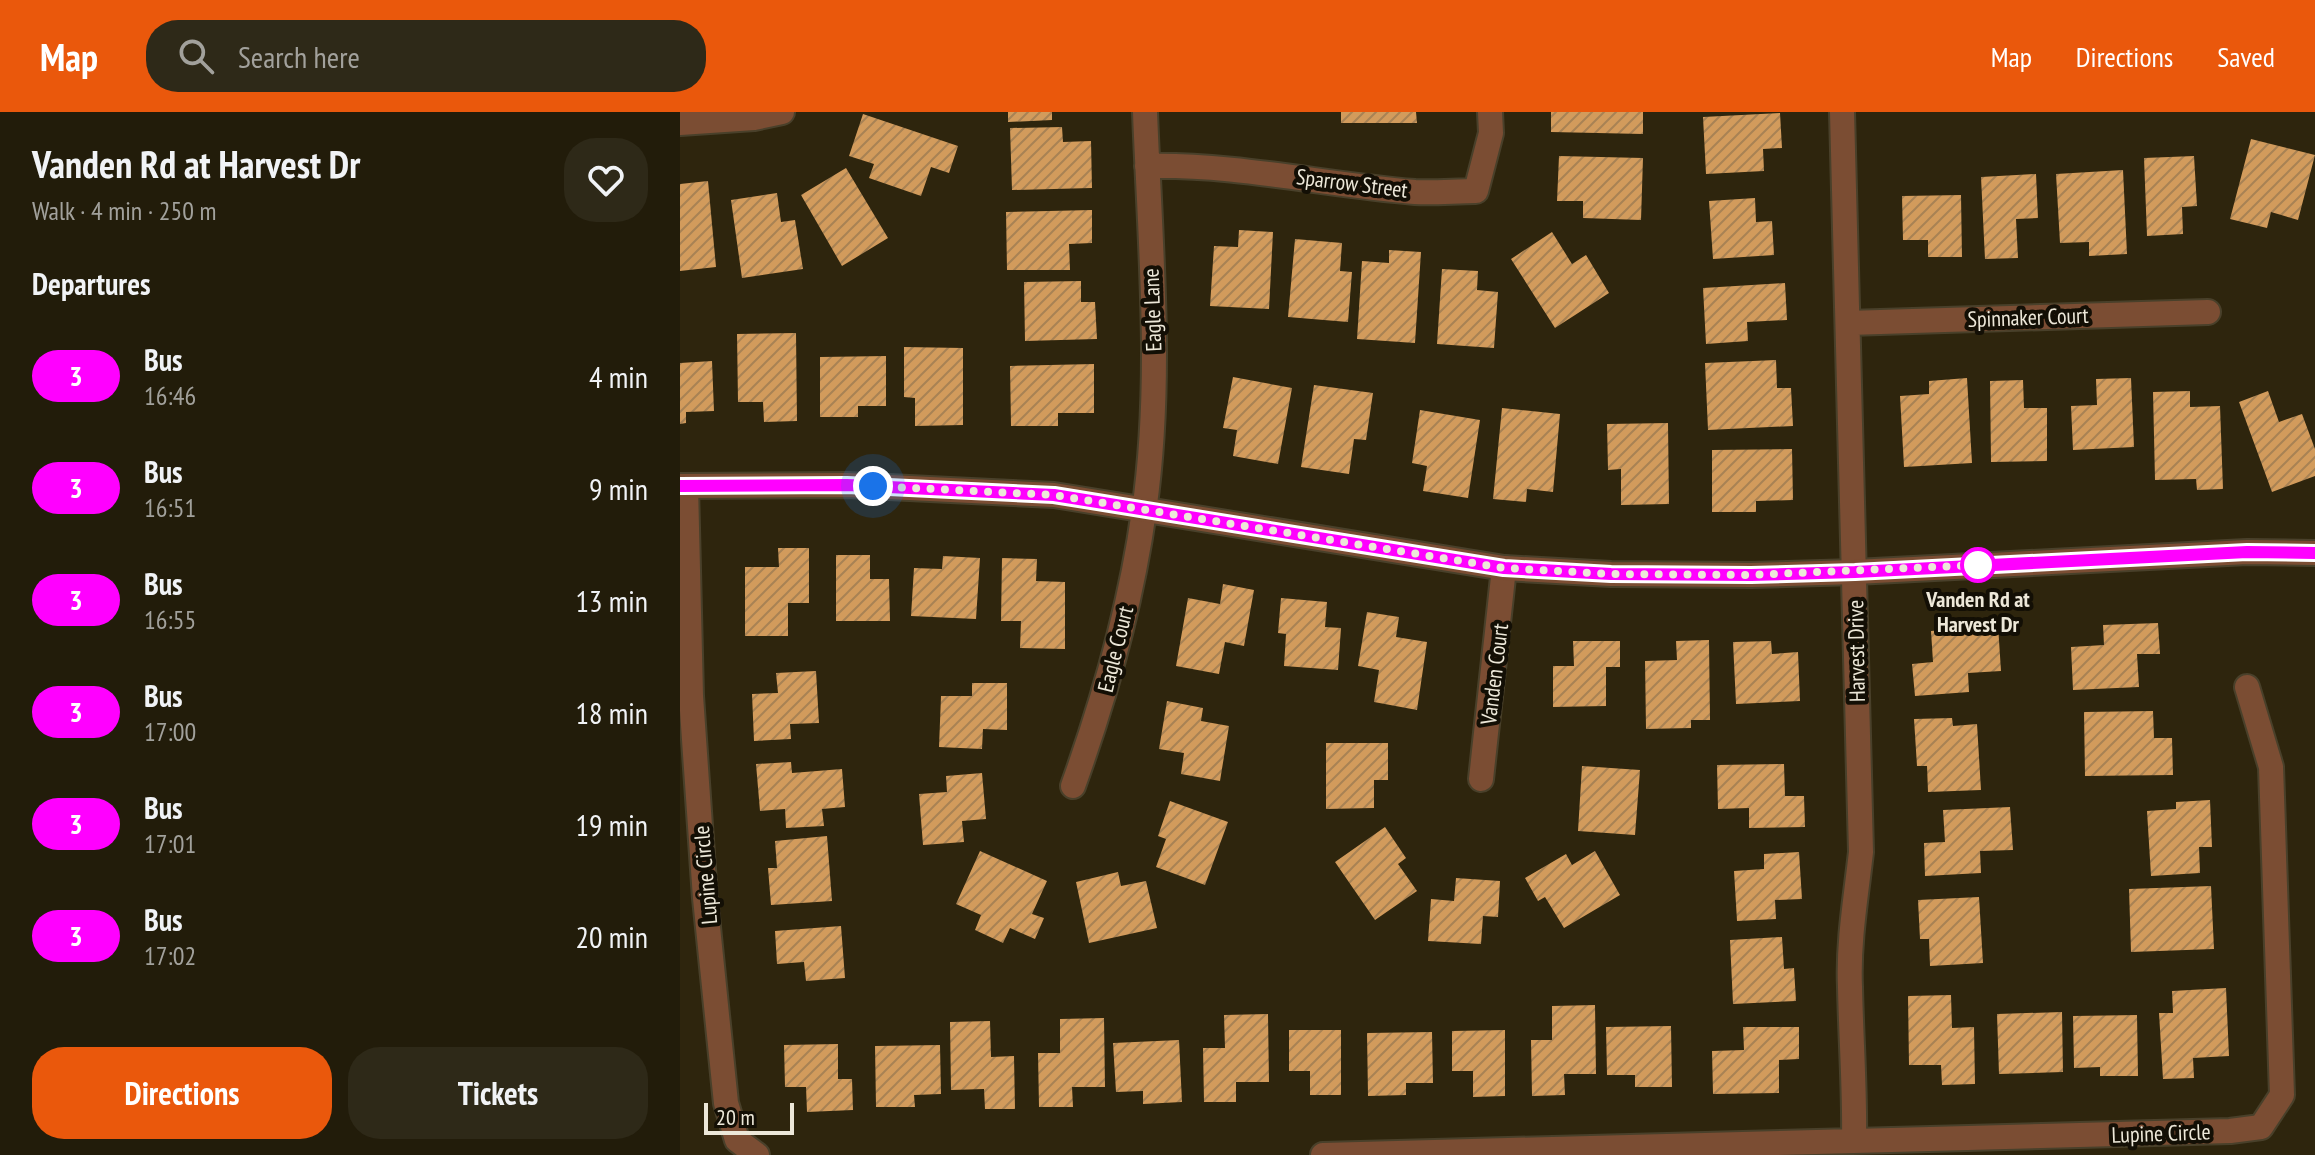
<!DOCTYPE html>
<html lang="en">
<head>
<meta charset="utf-8">
<style>
	body { margin:0; font-family:"PT Sans Narrow",sans-serif; background:#2e2918; color:#f1f3f6; height:100vh; display:flex; flex-direction:column; font-size:30px; white-space:nowrap }
	* { box-sizing:border-box; margin:0 }
	p { font-size:26px; color:#a2a19c }
	.icon { flex:none; width:44px; height:44px; fill:none; stroke:currentColor; stroke-width:2; stroke-linecap:round; stroke-linejoin:round }
	.map { position:relative; flex:1; overflow:hidden }
	.sheet { display:flex; flex-direction:column; background:#221c0a; width:680px }
	.sheet>* { flex:none }
	.badge { padding:0 16px; border-radius:26px; font-size:28px; line-height:52px }
	.scale { position:absolute; left:24px; bottom:20px; width:90px; box-sizing:border-box; padding-left:8px; border:4px solid #ede8d9; border-top:0; font-size:22px; line-height:28px; white-space:nowrap; color:#ede8d9; -webkit-text-stroke:6px #130f05; paint-order:stroke }
	.you { position:absolute; width:40px; height:40px; margin:-20px; border:6px solid #fff; border-radius:50%; background:#1a73e8; box-shadow:0 0 0 12px #1a73e833 }
	.map>.badge { position:absolute; translate:-50% -50%; box-shadow:0 0 0 4px #fff }
	h2 { padding:0 32px; font-size:30px; line-height:72px }
	.round { display:grid; place-items:center; flex:none; width:84px; height:84px; border-radius:32px; background:#2e2918 }
	.head { display:flex; align-items:center; justify-content:space-between; height:136px; padding:0 32px }
	h1 { font-size:38px; font-weight:700; line-height:60px }
	.primary-button { display:flex; gap:16px; margin-top:auto; padding:16px 32px }
	.primary-button a { flex:1; height:92px; border-radius:32px; background:#ea580c; color:#fff; font-size:32px; font-weight:700; line-height:92px; text-align:center }
	.primary-button a+a { background:#2e2918; color:#f1f3f6 }
	ul { padding:0; list-style:none }
	li { display:flex; align-items:center; gap:24px; height:112px; padding:0 32px }
	li div { flex:1 }
	li b { display:block; font-size:30px }
	li em { font-style:normal }
	li .badge { min-width:88px; font-weight:700; text-align:center }
	header { display:flex; align-items:center; gap:48px; box-sizing:border-box; height:112px; padding:0 40px; background:#ea580c; color:#fff }
	header strong { font-size:38px }
	nav { display:flex; gap:44px; margin-inline-start:auto; font-size:28px }
	.search { width:560px; height:72px; background:#2e2918; display:flex; align-items:center; gap:20px; box-sizing:border-box; padding:0 28px; border-radius:32px; color:#a2a19c; font-size:30px }
	main { display:flex; flex:1; min-height:0 }
	.map>svg:first-child { display:block }
	.building { fill:url(#building-hatch) }
	.lines { fill:none; stroke-linecap:round; stroke-linejoin:round }
	.minor-casing { stroke:#49402a; stroke-width:28 }
	.tertiary-casing { stroke:#49402a; stroke-width:28 }
	.minor { stroke:#7b4d33; stroke-width:24 }
	.tertiary { stroke:#7b4d33; stroke-width:24 }
	.line-casing { stroke:#fff; stroke-width:18 }
	.line { stroke:#f0f; stroke-width:12 }
	.walk { stroke:#ede8d9; stroke-width:8; stroke-dasharray:0 14.4 }
	.stop-dot { fill:#fff; stroke:#f0f; stroke-width:4 }
	.labels { text-anchor:middle; stroke-width:8; stroke-linejoin:round; paint-order:stroke }
	.street-label { font-size:22px; fill:#ede8d9; stroke:#130f05 }
	.stop-label { font-size:22px; font-weight:bold; fill:#ede8d9; stroke:#130f05 }
</style>
</head>
<body>
<header>
<strong>Map</strong>
<div class="search"><svg class="icon" aria-label="search" viewBox="0 0 24 24"><circle cx="10" cy="10" r="6"/><path d="M15 15l6 6"/></svg>Search here</div>
<nav><a>Map</a><a>Directions</a><a>Saved</a></nav>
</header>
<main>
<section class="sheet">
<div class="head"><div><h1>Vanden Rd at Harvest Dr</h1><p>Walk · 4 min · 250 m</p></div><a class="round"><svg class="icon" aria-label="heart" viewBox="0 0 24 24"><path d="M12 20l-8-8c-3-5 5-10 8-4 3-6 11-1 8 4z"/></svg></a></div>
<h2>Departures</h2>
<ul>
<li><span class="badge" style="background:#f0f;color:#fff">3</span><div><b>Bus</b><p>16:46</p></div><em>4 min</em></li>
<li><span class="badge" style="background:#f0f;color:#fff">3</span><div><b>Bus</b><p>16:51</p></div><em>9 min</em></li>
<li><span class="badge" style="background:#f0f;color:#fff">3</span><div><b>Bus</b><p>16:55</p></div><em>13 min</em></li>
<li><span class="badge" style="background:#f0f;color:#fff">3</span><div><b>Bus</b><p>17:00</p></div><em>18 min</em></li>
<li><span class="badge" style="background:#f0f;color:#fff">3</span><div><b>Bus</b><p>17:01</p></div><em>19 min</em></li>
<li><span class="badge" style="background:#f0f;color:#fff">3</span><div><b>Bus</b><p>17:02</p></div><em>20 min</em></li>
</ul>
<div class="primary-button"><a>Directions</a><a>Tickets</a></div>
</section>
<div class="map">
<svg width="1635" height="1043" viewBox="0 0 1635 1043">
	<defs>
		<pattern id="building-hatch" width="6" height="6" patternUnits="userSpaceOnUse" patternTransform="scale(2)"><rect width="6" height="6" fill="#d29b5c"/><path d="M-1 1l2-2M0 6l6-6M5 7l2-2" fill="none" stroke="#a88254"/></pattern>
	</defs>
	<rect width="100%" height="100%" fill="#2e250d"/>
	<path class="building" d="M328,0H372V8L328,10Z
		M661,0H736L737,11H661Z
		M871,0H963V22L871,20Z
		M1100,1L1102,36L1083,37L1084,59L1026,62L1023,5Z
		M183,2L278,34L269,61L251,55L241,84L189,66L194,52L169,44Z
		M382,15L383,30L411,29L412,76L332,78L330,16Z
		M1571,27L1635,43L1618,108L1591,100L1587,116L1550,107Z
		M879,44L963,46L961,108L903,106V89H877Z
		M1514,44L1517,94L1502,95L1503,122L1467,124L1464,46Z
		M166,56L208,126L162,154L121,83Z
		M1443,58L1447,142L1409,144V130L1380,131L1376,62Z
		M1356,62L1358,106L1336,107L1338,146L1305,147L1301,65Z
		M28,69L36,155L0,159V72Z
		M97,81L101,110L115,108L123,157L62,166L51,88Z
		M1281,83L1282,145H1248V128H1223L1222,84Z
		M1075,86L1076,110L1092,109L1094,143L1033,147L1029,89Z
		M412,98V131L389,132L390,158H327L326,100Z
		M559,118L593,120L589,197L530,194L534,134L558,135Z
		M872,120L892,152L906,143L929,181L875,216L831,147Z
		M615,127L662,131L660,159L672,160L668,210L608,205Z
		M709,138L741,140L735,231L677,227L682,149L709,151Z
		M762,157L798,159L797,178L818,180L814,236L757,232Z
		M401,169V190H415L417,227L345,229L344,170Z
		M1105,171L1107,208L1067,210L1068,229L1026,232L1023,176Z
		M116,221L117,309L84,310L83,290H58L57,222Z
		M224,235L283,236V313L235,314V286L224,285Z
		M206,244V294H178V305H140V245Z
		M1096,248L1097,276H1111L1113,314L1028,318L1025,251Z
		M32,249L34,299L6,300V311L0,312V251Z
		M414,252V301H378V314H331L330,254Z
		M553,265L612,276L598,352L553,344L557,318L543,316Z
		M1287,266L1292,351L1224,355L1220,284L1249,282V269Z
		M1451,266L1454,335L1393,338L1391,294L1417,293L1416,267Z
		M1343,268L1344,296H1367V349L1311,350L1310,269Z
		M634,273L693,281L686,328L674,327L669,362L621,355Z
		M1510,279V295L1540,294L1543,377L1517,378L1516,367L1475,368L1473,280Z
		M1588,279L1599,310L1622,302L1635,337V364L1592,380L1559,290Z
		M822,296L880,302L873,380L847,377L846,390L813,387Z
		M740,298L800,308L788,386L743,379L747,354L732,351Z
		M988,311L989,392L941,393V357L928,358L927,312Z
		M1112,337L1113,388L1076,389V400H1032V338Z
		M98,436H129V491H108V524H65V455H99Z
		M156,443H190V467H209L210,509H156Z
		M263,444L300,446L296,507L231,504L234,456L262,457Z
		M322,446L357,447L356,469L385,470V537L340,536L341,509H321Z
		M543,472L574,478L564,534L545,530L539,562L496,554L508,486L540,492Z
		M601,486L647,490L645,515L661,516L658,558L604,554L606,522L598,521Z
		M687,500L719,505L716,525L747,530L737,598L694,590L699,558L678,554Z
		M1478,511L1480,542H1457L1459,575L1393,578L1391,535L1424,533L1423,513Z
		M1318,513L1321,559L1288,561L1289,580L1235,584L1232,552L1253,550L1251,519Z
		M1029,528L1030,608H1011V616L966,617L965,549L997,548L996,529Z
		M893,529H940V555H926V594L873,595V554H894Z
		M1091,529L1092,542L1118,540L1120,589L1056,592L1053,530Z
		M136,559L139,611L110,612L111,627L74,629L72,582L98,581L96,561Z
		M292,571H327V618L303,617L302,637L259,635L261,584H292Z
		M487,589L523,596L521,609L549,614L540,669L501,662L504,641L479,637Z
		M1473,599L1474,626H1492L1493,663L1405,664L1404,600Z
		M1272,606L1273,614L1297,612L1301,678L1248,680L1247,654H1237L1234,607Z
		M646,631H708V668H694V696L646,697Z
		M111,650L112,661L162,657L165,695L142,697L144,714L106,716L105,697L80,699L76,652Z
		M1104,652L1105,684H1124L1125,715L1069,716V696L1038,697L1037,653Z
		M902,654L960,658L955,723L898,719Z
		M302,661L306,707L282,709L284,730L243,733L239,682L267,680L266,664Z
		M1530,688L1532,735H1519L1520,761L1471,764L1467,699L1496,697V690Z
		M490,689L548,710L525,773L476,755L486,727L478,724Z
		M1330,695L1333,738L1300,739L1301,761L1245,764L1244,731L1265,730L1263,698Z
		M705,715L726,746L718,752L737,779L695,808L655,750Z
		M147,724L152,789L91,793L88,756H97L95,729Z
		M300,739L367,769L352,802L364,806L355,827L330,816L323,831L295,818L301,803L276,792Z
		M915,739L940,783L884,816L865,785L858,789L845,766L886,742L892,753Z
		M1119,740L1122,787L1095,788L1096,807L1057,809L1054,759L1084,757V742Z
		M438,760L441,774L466,769L477,816L409,831L396,770Z
		M776,766L820,769L818,805L803,804L801,832L748,829L751,787L774,789Z
		M1531,774L1534,837L1451,840L1449,777Z
		M1299,785L1303,851L1250,854L1249,827H1240L1238,788Z
		M161,814L165,866L126,869L124,850L97,852L95,819Z
		M1102,825L1104,857L1114,856L1116,889L1053,892L1050,828Z
		M1546,876L1549,944L1513,946L1514,966L1483,967L1479,901H1493L1492,879Z
		M1271,883L1272,916L1294,915L1295,972L1262,973L1261,953H1229L1228,884Z
		M915,893L916,962H884L885,983L852,984L851,928H872V894Z
		M1382,900L1383,960L1319,962L1317,902Z
		M588,902L589,970H556V990H524L523,936H545L544,903Z
		M1457,903L1458,964H1420V955L1394,956L1393,904Z
		M424,906L425,975H392L393,995H359L358,941H380V907Z
		M310,909L311,945L334,944L335,997H305L304,977L271,978L270,910Z
		M991,914L992,975H955V963H927L926,915Z
		M1063,915H1119V947L1099,948V981L1033,982L1032,939L1064,938Z
		M609,918H661V983H630V959H609Z
		M825,918V984L793,985V959H772V919Z
		M752,920L753,971H726V983L688,984L687,921Z
		M499,928L502,990L463,992V979L436,980L433,931Z
		M158,932V967H172L173,998L127,1000L126,975H105L104,933Z
		M260,933L261,982L234,983L235,995H196L195,934Z"/>
	<g class="lines">
		<defs>
			<path id="minor" d="M1162,0L1181,740C1176,785 1168,830 1170,875C1171,927 1175,978 1174,1029
				M0,11L74,6L102,0
				M467,54C558,52 645,73 735,80C755,81 776,79 796,79L811,21L810,0
				M1168,211L1528,200
				M6,374L11,584L25,786L46,991L57,1028L77,1043
				M801,667L824,456
				M393,674C425,585 451,493 464,399C483,268 470,132 465,0
				M643,1043L1550,1019L1581,1015L1602,983L1591,655L1567,575"/>
			<path id="tertiary" d="M0,374L167,373L374,383L824,456L931,462L1071,463L1175,460L1567,440L1635,441"/>
		</defs>
		<use href="#minor" class="minor-casing"/>
		<use href="#tertiary" class="tertiary-casing"/>
		<use href="#minor" class="minor"/>
		<use href="#tertiary" class="tertiary"/>
	</g>
	<g class="lines">
		<defs>
			<path id="line" d="M0,374L167,373L374,383L824,456L931,462L1071,463L1175,460L1567,440L1635,441"/>
		</defs>
		<use href="#line" class="line-casing"/>
		<use href="#line" class="line"/>
		<path class="walk" d="M193,374L374,383L824,456L931,462L1071,463L1298,453"/>
	</g>
	<circle class="stop-dot" cx="1298" cy="453" r="16"/>
	<g class="labels">
		<g class="street-label">
			<text transform="translate(672 71) rotate(7)" y="8">Sparrow Street</text>
			<text transform="translate(472 198) rotate(-92)" y="8">Eagle Lane</text>
			<text transform="translate(1348 205) rotate(-2)" y="8">Spinnaker Court</text>
			<text transform="translate(435 537) rotate(-76)" y="8">Eagle Court</text>
			<text transform="translate(1176 539) rotate(-91)" y="8">Harvest Drive</text>
			<text transform="translate(814 562) rotate(-83)" y="8">Vanden Court</text>
			<text transform="translate(25 763) rotate(-95)" y="8">Lupine Circle</text>
			<text transform="translate(1481 1021) rotate(-2)" y="8">Lupine Circle</text>
		</g>
		<g class="stop-label">
			<text x="1298" y="495">Vanden Rd at<tspan x="1298" dy="25">Harvest Dr</tspan></text>
		</g>
	</g>
</svg>
<div class="scale">20 m</div>
<div class="you" style="left:193px;top:374px"></div>
</div>
</main>
</body>
</html>
